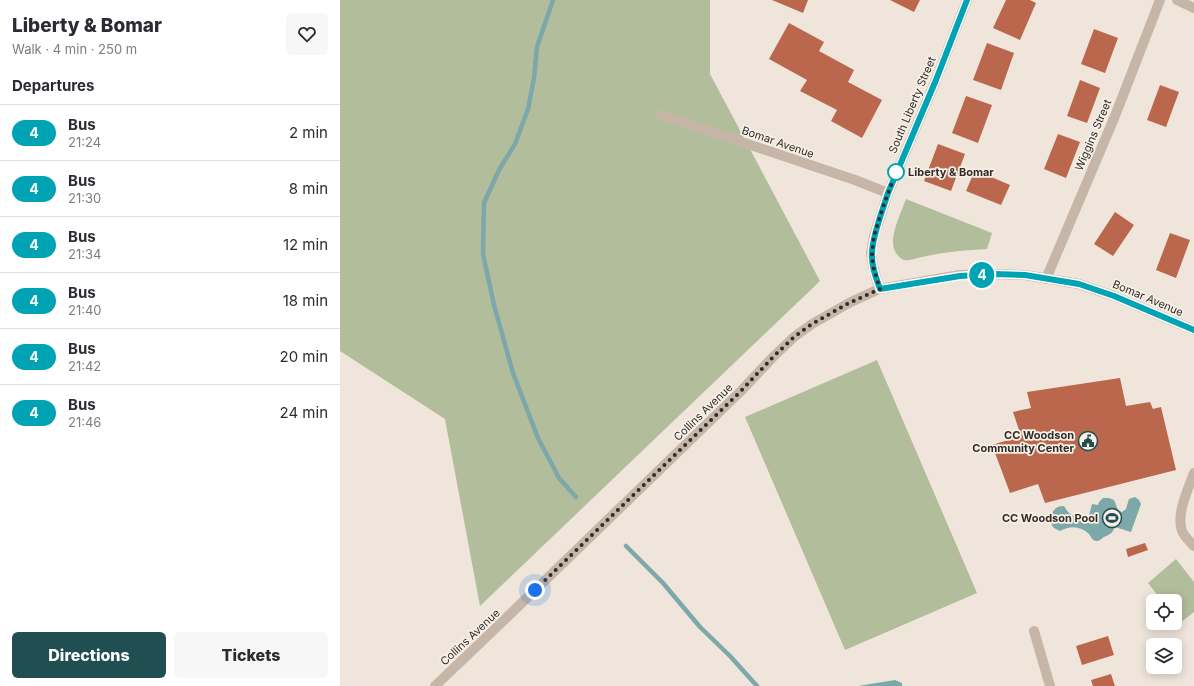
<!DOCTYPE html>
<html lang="en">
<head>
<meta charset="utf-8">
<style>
	body { margin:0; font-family:Inter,sans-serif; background:#f7f7f7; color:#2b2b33; height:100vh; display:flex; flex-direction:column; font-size:15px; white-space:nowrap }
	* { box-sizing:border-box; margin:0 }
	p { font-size:13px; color:#7c7c81 }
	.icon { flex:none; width:22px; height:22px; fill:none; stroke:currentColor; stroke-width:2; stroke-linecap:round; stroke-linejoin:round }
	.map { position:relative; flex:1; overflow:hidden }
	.side { display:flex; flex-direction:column; background:#fff; width:340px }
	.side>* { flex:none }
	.badge { padding:0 8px; border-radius:13px; font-size:14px; line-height:26px }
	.fabs { position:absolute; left:806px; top:594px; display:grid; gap:8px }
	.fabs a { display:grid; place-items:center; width:36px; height:36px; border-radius:6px; background:#fff; box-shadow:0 2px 10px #0003; font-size:20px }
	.you { position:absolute; width:20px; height:20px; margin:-10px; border:3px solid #fff; border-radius:50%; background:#1a73e8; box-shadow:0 0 0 6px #1a73e833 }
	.map>.badge { position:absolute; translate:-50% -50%; box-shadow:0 0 0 2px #fff }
	h2 { padding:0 12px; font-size:15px; line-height:36px }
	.round { display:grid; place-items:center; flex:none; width:42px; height:42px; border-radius:6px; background:#f7f7f7 }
	.summary { display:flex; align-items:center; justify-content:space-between; height:68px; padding:0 12px }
	h1 { font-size:19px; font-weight:800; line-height:30px }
	.primary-button { display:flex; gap:8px; margin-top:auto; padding:8px 12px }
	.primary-button a { flex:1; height:46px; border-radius:6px; background:#214e51; color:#fff; font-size:16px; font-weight:800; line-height:46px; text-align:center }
	.primary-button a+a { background:#f7f7f7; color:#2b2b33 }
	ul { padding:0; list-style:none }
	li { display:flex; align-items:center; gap:12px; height:56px; padding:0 12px; border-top:1px solid #e1e1e2 }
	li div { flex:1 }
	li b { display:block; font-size:15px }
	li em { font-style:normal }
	li .badge { min-width:44px; font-weight:700; text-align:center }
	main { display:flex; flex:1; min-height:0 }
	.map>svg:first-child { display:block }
	.green { fill:#b2bd9c }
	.water { fill:#7ca8a9 }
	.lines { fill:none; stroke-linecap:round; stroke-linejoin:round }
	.stream { stroke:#7ca8a9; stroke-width:4.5 }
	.building { fill:#bb674d }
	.minor { stroke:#c6b6a8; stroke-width:10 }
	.tertiary { stroke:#c6b6a8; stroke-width:10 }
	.line-casing { stroke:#fff; stroke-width:9 }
	.line { stroke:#00a3b4; stroke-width:6 }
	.walk { stroke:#332b27; stroke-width:4; stroke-dasharray:0 7.2 }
	.stop-dot { fill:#fff; stroke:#00a3b4; stroke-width:2 }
	.labels { text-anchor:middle; stroke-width:3.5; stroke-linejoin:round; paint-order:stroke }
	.street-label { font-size:11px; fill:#332b27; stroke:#f7f0e6 }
	.stop-label { font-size:11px; font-weight:bold; fill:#332b27; stroke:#f7f0e6; text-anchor:start }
	.poi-label { font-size:11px; font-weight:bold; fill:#332b27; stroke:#f7f0e6; text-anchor:end }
</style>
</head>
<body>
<main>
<section class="side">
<div class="summary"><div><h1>Liberty &amp; Bomar</h1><p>Walk · 4 min · 250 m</p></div><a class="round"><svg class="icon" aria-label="heart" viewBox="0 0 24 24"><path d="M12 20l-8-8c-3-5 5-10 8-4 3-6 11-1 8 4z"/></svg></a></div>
<h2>Departures</h2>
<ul>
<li><span class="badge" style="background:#00a3b4;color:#fff">4</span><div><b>Bus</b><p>21:24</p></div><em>2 min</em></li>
<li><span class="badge" style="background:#00a3b4;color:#fff">4</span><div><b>Bus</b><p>21:30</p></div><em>8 min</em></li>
<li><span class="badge" style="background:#00a3b4;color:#fff">4</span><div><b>Bus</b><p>21:34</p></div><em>12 min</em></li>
<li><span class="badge" style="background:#00a3b4;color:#fff">4</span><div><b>Bus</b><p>21:40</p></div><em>18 min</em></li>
<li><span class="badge" style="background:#00a3b4;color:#fff">4</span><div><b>Bus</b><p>21:42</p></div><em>20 min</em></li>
<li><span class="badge" style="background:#00a3b4;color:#fff">4</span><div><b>Bus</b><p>21:46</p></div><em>24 min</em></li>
</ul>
<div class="primary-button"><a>Directions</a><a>Tickets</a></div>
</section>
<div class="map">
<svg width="854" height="686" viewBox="0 0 854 686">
	<rect width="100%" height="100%" fill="#efe5db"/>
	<path class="green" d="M0,0H370V74L480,281L140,606L105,419L0,351Z
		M566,199L652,233L647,249C626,250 603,252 582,257C576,258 571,261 564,260C558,258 553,250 553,243C552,231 562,210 566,199Z
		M537,360L637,593L505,650L405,417Z
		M836,559L854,582V612L840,623L835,617V601H822L808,583Z"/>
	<path class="water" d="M795,497L799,500L801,504L791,532L775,527C772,534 770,534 764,537C761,539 760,541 756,541C752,540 751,537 749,534C741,526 730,525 720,531C718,530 716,529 714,528C708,522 710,511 718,507C719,506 723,506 724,506C729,515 736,519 746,519L749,516L752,504L758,505L759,502L763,498H769L774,500L778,510L782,512L786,509L789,499Z
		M555,680L562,683V686H518Z"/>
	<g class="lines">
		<path class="stream" d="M213,0L197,47L194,78L188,109L175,144L159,170L144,203L143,254L154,305L173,373L198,438L219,478L236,497
			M286,546L323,583L360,627L390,656L417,686"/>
	</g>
	<path class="building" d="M432,0H468L463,13Z
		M550,0H580L574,12Z
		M666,0H690L696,3L680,40L653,28Z
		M449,23L484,42L479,51L514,70L508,82L542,100L522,138L491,121L497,110L460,91L467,80L429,59Z
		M754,29L778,38L765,73L741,64Z
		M647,43L674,53L661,90L633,80Z
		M740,80L760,88L747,123L727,116Z
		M820,85L839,92L826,127L807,120Z
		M626,96L652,105L638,143L612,133Z
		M718,134L740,142L726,178L704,169Z
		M598,144L625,154L611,191L584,181Z
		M635,170L670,185L661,205L626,191Z
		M775,212L794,225L773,256L754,244Z
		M830,233L850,240L836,278L816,270Z
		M780,378L786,406L810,402L813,409L821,407L836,470L705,503L698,484L670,493L652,445L681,436L673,412L691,408L687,392Z
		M805,543L808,550L788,557L786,549Z
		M768,636L774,655L742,665L736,646Z
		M771,674L775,686H753L751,680Z"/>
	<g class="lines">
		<path class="minor" d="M837,0L854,8
			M321,115L515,180L548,193
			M706,279L775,116L820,0
			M539,289L533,266L531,253L534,236L548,193L596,80L627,0
			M854,473C848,490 836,513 842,531C844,536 850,542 854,546
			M694,631L710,686"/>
		<path class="tertiary" d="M95,686L161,623L401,391L433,357L454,337L472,324L509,303L539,289L620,275L654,274L685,275L739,284L774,296L854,330"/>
	</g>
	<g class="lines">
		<defs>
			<path id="line" d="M627,0L596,80L548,193C543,209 532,237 532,253C531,265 536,278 540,289L620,276L654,274L685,275L739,284L774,296L854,330"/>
		</defs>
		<use href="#line" class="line-casing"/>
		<use href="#line" class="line"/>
		<path class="walk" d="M195,590L401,391L433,357L454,337L472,324L509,303L540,289L533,266L532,253L534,236L543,207L556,172"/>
	</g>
	<defs>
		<symbol id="civic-ring" viewBox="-11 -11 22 22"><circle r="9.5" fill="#f7f0e6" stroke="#214e51" stroke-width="1.5"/><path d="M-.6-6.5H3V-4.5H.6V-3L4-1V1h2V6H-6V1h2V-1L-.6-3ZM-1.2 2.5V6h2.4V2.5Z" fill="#214e51"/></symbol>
		<symbol id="stadium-ring" viewBox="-11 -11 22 22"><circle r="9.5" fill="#f7f0e6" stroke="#214e51" stroke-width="1.5"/><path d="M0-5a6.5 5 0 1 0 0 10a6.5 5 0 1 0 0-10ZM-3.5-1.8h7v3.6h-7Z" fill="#214e51"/></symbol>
	</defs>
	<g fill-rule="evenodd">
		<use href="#civic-ring" x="737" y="430" width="22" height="22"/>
		<use href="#stadium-ring" x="761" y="507" width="22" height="22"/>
	</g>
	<circle class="stop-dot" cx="556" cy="172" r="8"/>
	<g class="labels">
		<g class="street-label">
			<text transform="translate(572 105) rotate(-67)" y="4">South Liberty Street</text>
			<text transform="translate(753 135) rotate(-67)" y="4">Wiggins Street</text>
			<text transform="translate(438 142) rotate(19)" y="4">Bomar Avenue</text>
			<text transform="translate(808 298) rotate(23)" y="4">Bomar Avenue</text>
			<text transform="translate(363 412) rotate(-44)" y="4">Collins Avenue</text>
			<text transform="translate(130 637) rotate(-43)" y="4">Collins Avenue</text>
		</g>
		<g class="stop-label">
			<text x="568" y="176">Liberty &amp; Bomar</text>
		</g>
		<g class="poi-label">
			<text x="734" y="439">CC Woodson<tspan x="734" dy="13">Community Center</tspan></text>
			<text x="758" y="522">CC Woodson Pool</text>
		</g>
	</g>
</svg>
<div class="fabs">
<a><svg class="icon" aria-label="locate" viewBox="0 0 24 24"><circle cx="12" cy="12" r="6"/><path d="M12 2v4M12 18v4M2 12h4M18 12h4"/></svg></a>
<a><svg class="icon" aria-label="layers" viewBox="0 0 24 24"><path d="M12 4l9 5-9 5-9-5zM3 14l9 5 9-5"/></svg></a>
</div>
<div class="you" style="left:195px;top:590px"></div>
<b class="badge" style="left:642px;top:275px;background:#00a3b4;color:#fff">4</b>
</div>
</main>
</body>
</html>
